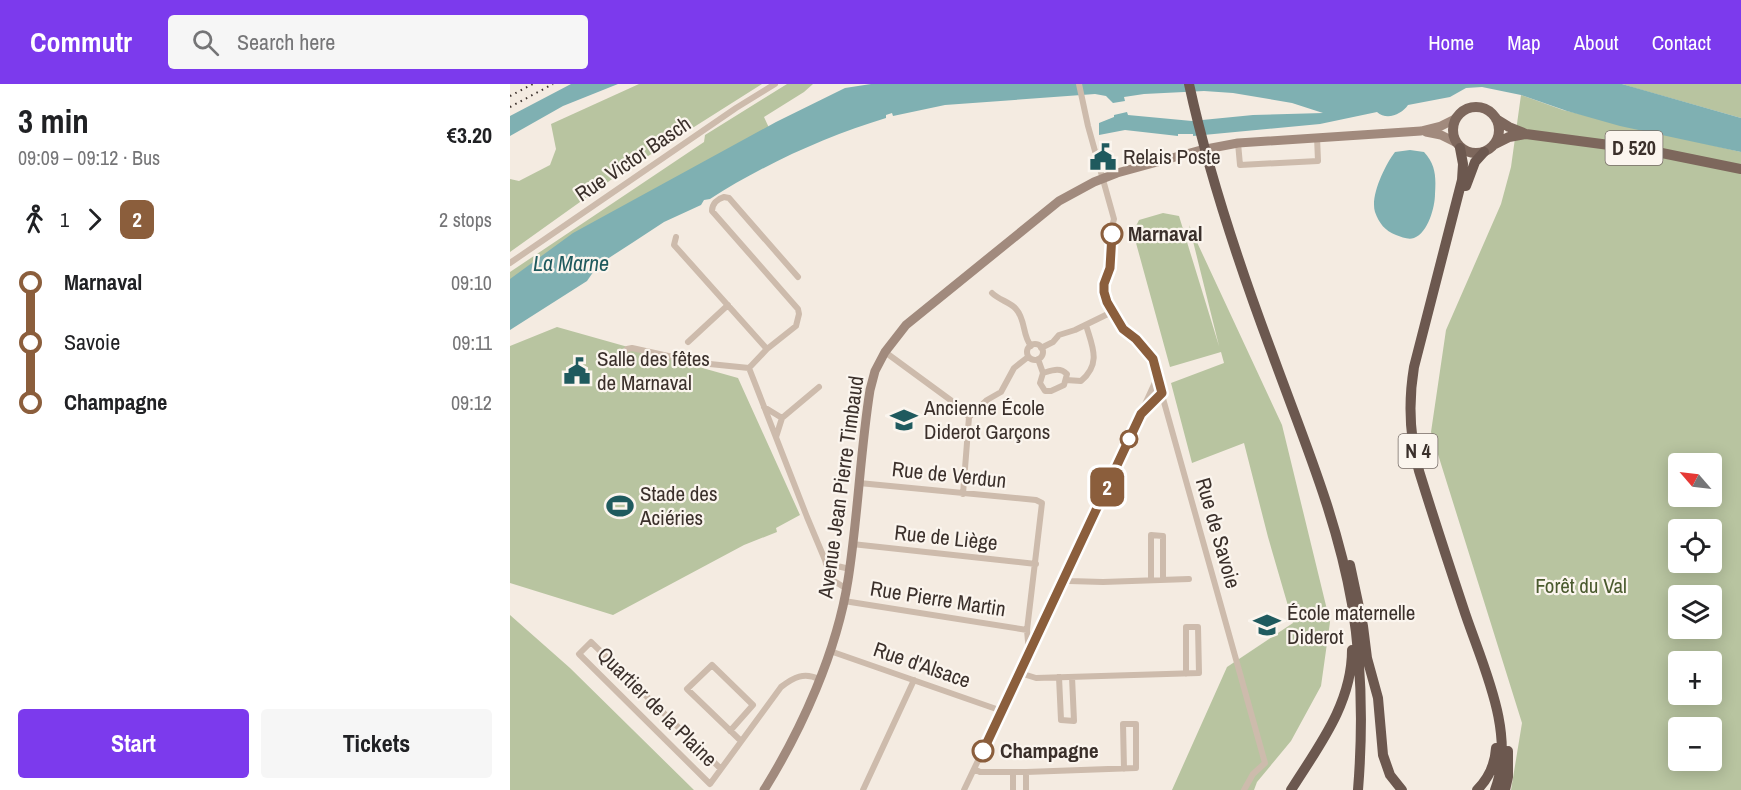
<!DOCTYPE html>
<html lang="en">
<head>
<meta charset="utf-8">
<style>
	body { margin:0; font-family:"Archivo Narrow",sans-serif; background:#f6f6f6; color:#202124; height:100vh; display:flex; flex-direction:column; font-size:22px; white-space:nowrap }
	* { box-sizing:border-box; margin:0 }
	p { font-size:20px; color:#757577 }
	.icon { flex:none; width:33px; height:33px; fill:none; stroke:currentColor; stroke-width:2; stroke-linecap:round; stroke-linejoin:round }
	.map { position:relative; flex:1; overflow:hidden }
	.sheet { display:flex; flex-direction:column; background:#fff; width:510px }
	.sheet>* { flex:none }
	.badge { padding:0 12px; border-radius:9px; font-size:21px; line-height:39px }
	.needle { width:39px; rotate:298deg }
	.tools { position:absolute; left:1158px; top:369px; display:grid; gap:12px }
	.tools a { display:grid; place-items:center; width:54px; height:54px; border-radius:6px; background:#fff; box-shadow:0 3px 15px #0003; font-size:30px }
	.map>.badge { position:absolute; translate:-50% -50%; box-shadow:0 0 0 3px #fff }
	.legs { display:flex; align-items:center; gap:9px; height:66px; padding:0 18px; font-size:20px }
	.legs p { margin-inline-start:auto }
	.head { display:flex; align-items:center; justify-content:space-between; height:102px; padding:0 18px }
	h1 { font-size:33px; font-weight:700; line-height:45px }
	.cta { display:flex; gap:12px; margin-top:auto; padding:12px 18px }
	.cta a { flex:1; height:69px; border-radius:6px; background:#7c3aed; color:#fff; font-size:24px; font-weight:700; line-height:69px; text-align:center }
	.cta a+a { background:#f6f6f6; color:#202124 }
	ul { padding:0 18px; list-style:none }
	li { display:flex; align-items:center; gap:21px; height:60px; font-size:22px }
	li i { display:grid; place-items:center; width:9px; height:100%; margin:0 8px; background:currentColor }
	li i::after { content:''; width:15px; height:15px; margin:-8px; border:4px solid; border-radius:50%; background:#fff }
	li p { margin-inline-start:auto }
	li:first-child i { background:linear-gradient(#0000 50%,currentColor 0) }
	li:last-child i { background:linear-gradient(currentColor 50%,#0000 0) }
	header { display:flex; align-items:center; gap:36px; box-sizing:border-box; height:84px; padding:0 30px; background:#7c3aed; color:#fff }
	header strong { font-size:28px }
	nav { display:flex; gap:33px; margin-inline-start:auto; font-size:21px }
	.search { width:420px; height:54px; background:#f6f6f6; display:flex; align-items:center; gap:15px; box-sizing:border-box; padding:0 21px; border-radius:6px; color:#757577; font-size:22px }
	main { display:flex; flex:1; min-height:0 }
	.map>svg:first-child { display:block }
	.green { fill:#b8c4a0; fill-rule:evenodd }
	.water { fill:#7fb0b2 }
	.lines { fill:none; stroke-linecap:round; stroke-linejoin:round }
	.minor { stroke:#cdbbac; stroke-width:6 }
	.secondary { stroke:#a18a7d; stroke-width:9 }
	.primary { stroke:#7d675c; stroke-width:10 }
	.trunk { stroke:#6c584f; stroke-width:10 }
	.rail { stroke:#3b302b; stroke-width:2; stroke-dasharray:1.5 4.5; stroke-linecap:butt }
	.line-1-casing { stroke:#fff; stroke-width:14 }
	.line-1 { stroke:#8b5e3c; stroke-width:9 }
	.stop-1-dot { fill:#fff; stroke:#8b5e3c; stroke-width:3 }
	.labels { text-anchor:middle; stroke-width:4.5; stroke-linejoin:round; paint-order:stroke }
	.shield { fill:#fbf5ee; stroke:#756b66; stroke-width:1.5 }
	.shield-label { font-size:20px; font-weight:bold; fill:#3b302b }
	.poi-label { font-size:21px; fill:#3b302b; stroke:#fbf5ee; text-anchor:start }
	.street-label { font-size:21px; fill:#3b302b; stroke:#fbf5ee }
	.stop-label { font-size:21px; font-weight:bold; fill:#3b302b; stroke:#fbf5ee; text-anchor:start }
	.park-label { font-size:21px; fill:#4a5a2e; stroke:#fbf5ee }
	.water-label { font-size:22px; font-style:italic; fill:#1f5a5e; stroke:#fbf5ee }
</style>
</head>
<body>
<header>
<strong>Commutr</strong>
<div class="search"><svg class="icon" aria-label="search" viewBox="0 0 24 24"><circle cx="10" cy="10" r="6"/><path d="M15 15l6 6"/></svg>Search here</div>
<nav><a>Home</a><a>Map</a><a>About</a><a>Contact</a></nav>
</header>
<main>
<section class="sheet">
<div class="head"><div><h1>3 min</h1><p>09:09 – 09:12 · Bus</p></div><b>€3.20</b></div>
<div class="legs"><svg class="icon" aria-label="walk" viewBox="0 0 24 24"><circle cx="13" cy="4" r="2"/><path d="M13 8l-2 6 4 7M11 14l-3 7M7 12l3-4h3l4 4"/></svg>1<svg class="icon" aria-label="forward" viewBox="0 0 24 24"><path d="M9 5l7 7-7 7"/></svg><b class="badge" style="background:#8b5e3c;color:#fff">2</b><p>2 stops</p></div>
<ul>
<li><i style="color:#8b5e3c"></i><b>Marnaval</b><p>09:10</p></li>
<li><i style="color:#8b5e3c"></i><span>Savoie</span><p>09:11</p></li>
<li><i style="color:#8b5e3c"></i><b>Champagne</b><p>09:12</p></li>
</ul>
<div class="cta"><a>Start</a><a>Tickets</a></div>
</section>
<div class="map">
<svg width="1231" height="706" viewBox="0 0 1231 706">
	<rect width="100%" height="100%" fill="#f4ebe1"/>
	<path class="green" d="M129,0H252L105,93L0,168V95L9,97L40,81L46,65L41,40Z
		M277,0H303L294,8L254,33L260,46L0,205V188L194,58L195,51Z
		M1112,0H1231V34L1125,4Z
		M1011,11L1053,26L1231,68V706H1001L1012,639L921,348L936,246L991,120L1001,83ZM1168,380H1202V412H1168ZM1168,446H1202V478H1168ZM1168,512H1202V544H1168ZM1168,578H1202V610H1168ZM1168,644H1202V676H1168Z
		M653,129L669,132L709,262L679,141L772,341L820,538L811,602L781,657L747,698L744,706H662L717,583L783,539L758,453L734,359L682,379L661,299L714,279L711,268L660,283L623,148L629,136Z
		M47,243L228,294L290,431L266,444L267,448L234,461L103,531L0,499V262Z
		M0,531L60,584L184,706H0Z"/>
	<path class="water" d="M61,0H108L53,22L0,52V32Z
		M361,0H1112L1231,34V68L1110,42L1057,27L1011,11L972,3L956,4L940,13L898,21C892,30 877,37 867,28L810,40L683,52V50H668V52L615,46L589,51V39L604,33V31L617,28L618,31L682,37L743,31L813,29L782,19L723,9L694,7L634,10L614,13L615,17L603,19L596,12L585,10L435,21L383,32L382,29L376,31V34C316,52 253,81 200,115L194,116L191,121L154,138L122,159L88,181L77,197L0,246V195L63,149L266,38L335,4Z
		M900,66L914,68C926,81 926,93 925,110C925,123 918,149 904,154C898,156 892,153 886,151C875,147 869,139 865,128C860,112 875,81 885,68Z"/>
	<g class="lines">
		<path class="minor" d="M569,0L578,42L604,135L601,146L600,184L594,200V208L597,218L613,245L626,255L643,275L652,307L651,313L645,315L633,328
			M728,59L730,81L808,77L807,53
			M166,153L164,161L257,265
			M0,179L226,24L265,0
			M482,209C489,216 500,218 506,225C516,236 512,251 521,262
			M178,258L218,221
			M517 268a8 8 0 1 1 16 0a8 8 0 1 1-16 0Z
			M531,264L543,258L549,251L565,246L604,227
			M375,268L450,323L459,333
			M528,275L533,289L530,299L535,307H541L554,301L557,290C550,283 543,286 533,289
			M109,276L117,265L122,264L190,279L239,284
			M239,284L257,265L286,242L289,230L288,225L202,127C202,120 207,115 214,113L219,114L288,193
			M239,284L297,433L315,476L318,487L324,497L337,505
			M556,296L571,297C592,279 582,262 576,241
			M652,311L755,679L743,690L734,706
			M254,323L272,334L309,303
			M266,353L272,334
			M349,399L526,416L532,419L517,546L519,569
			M453,410L459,333L477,316L491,308L504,284L518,273
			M342,460L526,480
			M316,476L327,482L340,485
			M554,494L559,497L593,498L679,495
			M641,496V451L653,452V495
			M334,517L517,546
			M320,567L492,627
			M510,589L526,594L689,589L688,543H676V590
			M549,593L551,636L564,637L562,593
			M220,647L243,621L202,581L177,605L231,657
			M211,685L81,558L69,570L200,700L271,603C284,593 294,588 309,595
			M464,685L470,688H516V706
			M503,688V706
			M516,688L626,684V640H613L614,685
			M353,706L404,596
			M454,706L565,473L647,294"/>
		<path class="secondary" d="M916,48L931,51L945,58
			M254,706C292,645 327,567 338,496C348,433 350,369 360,306L365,287L375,268L396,241L549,117L584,98L607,89L691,66L728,59L911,47L931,42L945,35"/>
		<path class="primary" d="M943 46a23 23 0 1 1 46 0a23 23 0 1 1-46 0Z
			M986,35L999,43L1016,50L1137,66L1231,85
			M985,60L999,53L1016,50"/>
		<path class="trunk" d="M679,0C699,92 729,181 762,269C792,352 827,433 842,520C852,581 853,644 848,706
			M950,64L953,80L952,96L904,283C898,319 899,351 909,387C923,432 938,478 953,523C971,579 1007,648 985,706
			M956,102L965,78L974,68
			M840,481L853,542L857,574L868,614L873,671L880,691L892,706
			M781,706C808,663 842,620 842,566
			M967,706C979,694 985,681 986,664
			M995,706L998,693V667"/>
		<path class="rail" d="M0,12L23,0
			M0,23L43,0"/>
	</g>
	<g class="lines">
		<defs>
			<path id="line-1" d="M473,667L631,330L652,309L643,275L626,255L613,245L597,218L594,208V200L600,184L602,150"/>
		</defs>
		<use href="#line-1" class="line-1-casing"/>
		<use href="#line-1" class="line-1"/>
	</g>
	<defs>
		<symbol id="civic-bare" viewBox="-9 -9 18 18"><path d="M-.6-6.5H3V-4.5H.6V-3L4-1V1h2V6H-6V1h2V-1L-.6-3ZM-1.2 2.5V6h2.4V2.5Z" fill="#1f5a5e" stroke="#fbf5ee" stroke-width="2.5" paint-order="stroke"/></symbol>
		<symbol id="school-bare" viewBox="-9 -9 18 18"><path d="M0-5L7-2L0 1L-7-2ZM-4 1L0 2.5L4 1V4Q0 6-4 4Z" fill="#1f5a5e" stroke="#fbf5ee" stroke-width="2.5" paint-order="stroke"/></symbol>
		<symbol id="stadium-bare" viewBox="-9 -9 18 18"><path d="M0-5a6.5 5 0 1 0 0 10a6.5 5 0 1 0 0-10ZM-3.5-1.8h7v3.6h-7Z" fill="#1f5a5e" stroke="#fbf5ee" stroke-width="2.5" paint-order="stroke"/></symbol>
	</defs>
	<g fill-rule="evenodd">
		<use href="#civic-bare" x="574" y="54" width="38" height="38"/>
		<use href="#civic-bare" x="48" y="268" width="38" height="38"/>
		<use href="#school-bare" x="375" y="317" width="38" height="38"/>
		<use href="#stadium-bare" x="91" y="403" width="38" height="38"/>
		<use href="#school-bare" x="738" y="522" width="38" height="38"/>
	</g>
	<g class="stop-1-dot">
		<circle cx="602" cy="150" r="10"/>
		<circle cx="619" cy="355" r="8"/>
		<circle cx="473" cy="667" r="10"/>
	</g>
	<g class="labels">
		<g class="shield">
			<rect x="1095.5" y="47" width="57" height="34" rx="4.5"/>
			<rect x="888.5" y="350" width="39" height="34" rx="4.5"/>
		</g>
		<g class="shield-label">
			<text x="1124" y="71">D 520</text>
			<text x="908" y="374">N 4</text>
		</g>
		<g class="poi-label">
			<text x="613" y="80">Relais Poste</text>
			<text x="87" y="282">Salle des fêtes<tspan x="87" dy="24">de Marnaval</tspan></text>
			<text x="414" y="331">Ancienne École<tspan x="414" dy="24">Diderot Garçons</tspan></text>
			<text x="130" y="417">Stade des<tspan x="130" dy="24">Aciéries</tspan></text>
			<text x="777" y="536">École maternelle<tspan x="777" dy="24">Diderot</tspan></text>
		</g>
		<g class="street-label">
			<text transform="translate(123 75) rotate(-34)" y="7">Rue Victor Basch</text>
			<text transform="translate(439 391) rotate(6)" y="7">Rue de Verdun</text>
			<text transform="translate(331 403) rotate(-82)" y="7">Avenue Jean Pierre Timbaud</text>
			<text transform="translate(708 449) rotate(74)" y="7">Rue de Savoie</text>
			<text transform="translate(436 454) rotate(6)" y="7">Rue de Liège</text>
			<text transform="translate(428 515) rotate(9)" y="7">Rue Pierre Martin</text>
			<text transform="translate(412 581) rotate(19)" y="7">Rue d'Alsace</text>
			<text transform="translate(147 623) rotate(45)" y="7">Quartier de la Plaine</text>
		</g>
		<g class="stop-label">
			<text x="618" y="157">Marnaval</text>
			<text x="490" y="674">Champagne</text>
		</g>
		<g class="park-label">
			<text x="1071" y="509">Forêt du Val</text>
		</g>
		<g class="water-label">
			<text x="61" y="187">La Marne</text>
		</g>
	</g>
</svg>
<div class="tools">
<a><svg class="needle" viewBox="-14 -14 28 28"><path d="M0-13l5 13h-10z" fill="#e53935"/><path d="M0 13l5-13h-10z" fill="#757577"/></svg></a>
<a><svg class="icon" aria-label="locate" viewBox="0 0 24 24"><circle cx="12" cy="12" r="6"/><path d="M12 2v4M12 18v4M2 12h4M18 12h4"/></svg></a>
<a><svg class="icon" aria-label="layers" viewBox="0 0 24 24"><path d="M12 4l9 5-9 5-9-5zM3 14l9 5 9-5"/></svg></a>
<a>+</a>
<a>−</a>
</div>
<b class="badge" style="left:597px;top:403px;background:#8b5e3c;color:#fff">2</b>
</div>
</main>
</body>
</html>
